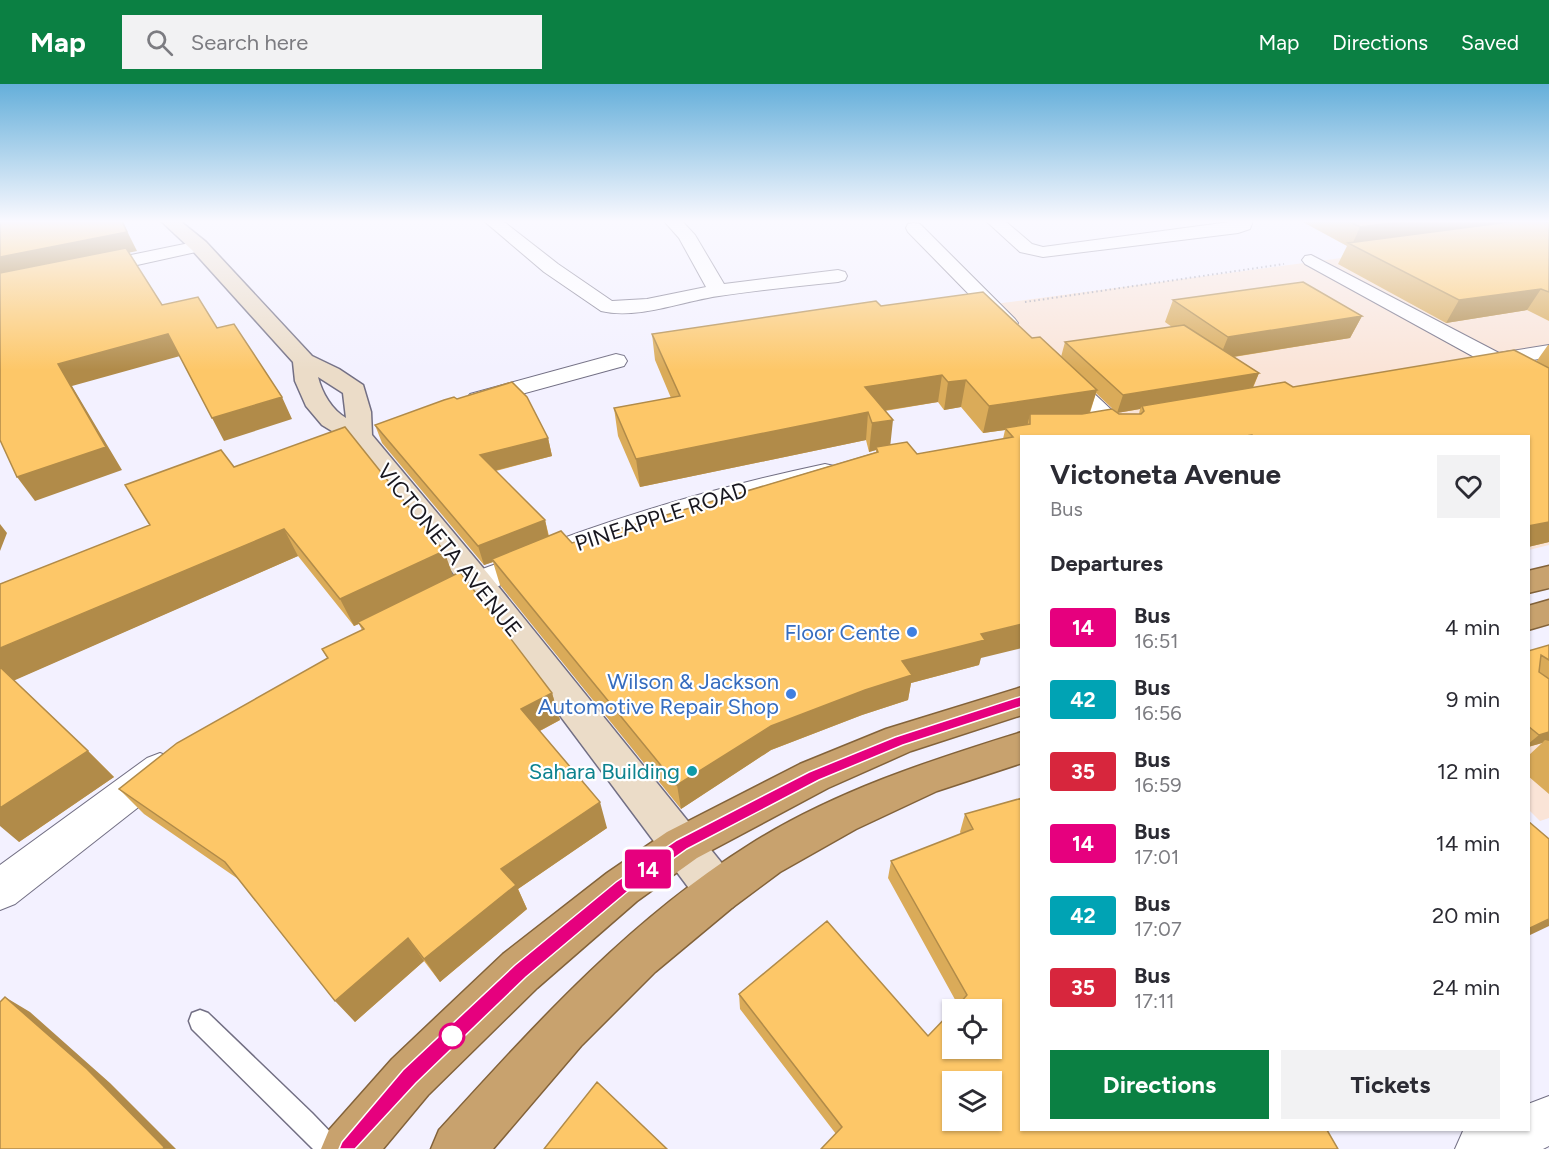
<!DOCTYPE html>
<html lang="en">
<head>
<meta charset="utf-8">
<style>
	body { margin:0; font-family:Figtree,sans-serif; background:#f2f2f3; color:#2b2b33; height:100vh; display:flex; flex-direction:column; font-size:22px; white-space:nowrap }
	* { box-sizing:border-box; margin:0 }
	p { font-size:20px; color:#7c7c81 }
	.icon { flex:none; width:33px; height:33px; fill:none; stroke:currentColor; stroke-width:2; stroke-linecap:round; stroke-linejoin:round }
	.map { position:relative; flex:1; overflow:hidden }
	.drawer { position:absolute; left:1020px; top:351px; width:510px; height:696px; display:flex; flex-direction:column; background:#fff; border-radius:0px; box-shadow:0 2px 4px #0004 }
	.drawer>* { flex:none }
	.badge { padding:0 12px; border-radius:4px; font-size:21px; line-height:39px }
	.controls { position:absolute; left:942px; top:915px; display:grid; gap:12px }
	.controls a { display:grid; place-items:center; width:60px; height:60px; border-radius:0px; background:#fff; box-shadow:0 2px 4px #0004; font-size:30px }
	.map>.badge { position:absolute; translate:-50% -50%; box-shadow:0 0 0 3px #fff }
	h2 { padding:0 30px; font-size:22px; line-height:54px }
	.round { display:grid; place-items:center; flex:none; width:63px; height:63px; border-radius:0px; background:#f2f2f3 }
	.overview { display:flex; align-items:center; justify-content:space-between; height:102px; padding:0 30px }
	h1 { font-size:28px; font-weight:700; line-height:45px }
	.primary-button { display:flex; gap:12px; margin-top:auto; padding:12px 30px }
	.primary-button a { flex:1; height:69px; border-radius:0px; background:#0b8043; color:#fff; font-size:24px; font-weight:700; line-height:69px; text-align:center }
	.primary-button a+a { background:#f2f2f3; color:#2b2b33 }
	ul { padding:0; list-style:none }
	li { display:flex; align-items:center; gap:18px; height:72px; padding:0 30px }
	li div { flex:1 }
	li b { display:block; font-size:22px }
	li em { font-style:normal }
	li .badge { min-width:66px; font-weight:700; text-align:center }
	header { display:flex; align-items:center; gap:36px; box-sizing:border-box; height:84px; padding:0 30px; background:#0b8043; color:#fff }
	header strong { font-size:28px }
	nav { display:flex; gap:33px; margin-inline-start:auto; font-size:21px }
	.search { width:420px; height:54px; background:#f2f2f3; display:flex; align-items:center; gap:15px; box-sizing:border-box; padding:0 21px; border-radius:0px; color:#7c7c81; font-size:22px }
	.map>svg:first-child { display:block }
	.commercial { fill:#fae4d7 }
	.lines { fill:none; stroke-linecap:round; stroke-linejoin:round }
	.service-casing { stroke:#726f84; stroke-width:3 }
	.minor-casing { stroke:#726f84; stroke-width:2 }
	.secondary-casing { stroke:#726f84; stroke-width:3 }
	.trunk-casing { stroke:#82623a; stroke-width:3 }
	.path { stroke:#a4a3af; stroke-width:2; stroke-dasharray:1.5 3; stroke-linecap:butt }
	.service { fill:#fff; fill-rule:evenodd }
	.minor { fill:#fff; fill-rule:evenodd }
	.secondary { fill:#ebdcc8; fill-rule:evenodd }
	.trunk { fill:#c8a26e; fill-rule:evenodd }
	.wall { fill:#daab59; fill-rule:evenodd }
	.shaded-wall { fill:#b18b49 }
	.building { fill:#fdc768; stroke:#b18b49; stroke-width:1.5; fill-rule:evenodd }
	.line { fill:#e6007e; stroke:#fff; stroke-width:1.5 }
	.shop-dot { fill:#3f7fe0; stroke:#fff; stroke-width:2 }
	.culture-dot { fill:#0f9aa8; stroke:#fff; stroke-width:2 }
	.stop-dot { fill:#fff; stroke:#e6007e; stroke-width:3 }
	.labels { text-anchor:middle; stroke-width:4.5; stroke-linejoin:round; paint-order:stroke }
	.street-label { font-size:22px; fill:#18171f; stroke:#fff }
	.shop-label { font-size:22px; fill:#366cbe; stroke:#fff; text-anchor:end }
	.culture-label { font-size:22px; fill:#0d838f; stroke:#fff; text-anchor:end }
</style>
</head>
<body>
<header>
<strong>Map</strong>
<div class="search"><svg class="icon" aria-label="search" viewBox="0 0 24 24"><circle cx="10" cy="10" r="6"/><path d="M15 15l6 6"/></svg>Search here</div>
<nav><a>Map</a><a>Directions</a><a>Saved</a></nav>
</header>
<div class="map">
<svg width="1549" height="1065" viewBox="0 0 1549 1065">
	<rect width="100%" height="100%" fill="#f3f1ff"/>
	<path class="commercial" d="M1545,147L1549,149V461L1529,466L1528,352H1127L987,221Z
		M1528,587L1549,603V734L1540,737L1529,726Z"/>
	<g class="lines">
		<defs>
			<path id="service" d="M200,926L208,929L312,1029L338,1056L341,1065H313L192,945L189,937L192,929Z"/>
			<path id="minor" d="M484,137H503L558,180L612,217L647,215L706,203L679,154L664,137H682L695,151L724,200L838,186L845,188L847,192L845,196L838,198C798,202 758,206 719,212C683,217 637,236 601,227L544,188Z
				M986,137H1005L1032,160L1043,163L1237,137H1253L1250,145L1238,149L1043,173L1020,168Z
				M914,139L920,140L1015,235L1018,239L1015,243L1008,245L1001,243L908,148L906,144L908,140Z
				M199,157L205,158L208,162L205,166L92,191L85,189L83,185L85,181L92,179Z
				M1311,171L1499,269L1549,261V273L1518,279L1549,296V312L1541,310L1493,284L1482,286L1474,284L1471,279L1476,274L1305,180L1302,176L1305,172Z
				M616,270L624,272L627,277L624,282L478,322L470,320L466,315L470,310Z
				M1061,284L1069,286L1134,347L1137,352H1111L1053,296L1050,291L1053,286Z
				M825,380L834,382L838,388L834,394C787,405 739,415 692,429C613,452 538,484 463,518L452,522L441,518L437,511C445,497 480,486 496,480C603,436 712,404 825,380Z
				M160,669L173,674L179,685L173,696L15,820L0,826V781L147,674Z
				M1549,1012V1062L1543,1065H1455L1463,1047L1466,1046H1528V1020Z"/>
			<path id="secondary" d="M161,137H180L206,158L312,272L339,285L363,301L371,328L372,351L489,491L733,793L740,808L733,823L718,829L703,823L467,507L350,358L322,341L306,322L295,297L293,278L192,166ZM318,293L343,309L346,334C332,326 322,309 318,293Z"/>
			<path id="trunk" d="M1549,482V504L1528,509V487Z
				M1549,516V540L1528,546V522Z
				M1022,603V631L911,667L828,704L697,774L637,817L537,904L428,1011L383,1065H321L329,1046L392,975L503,870L607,789L667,748L800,680L886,645Z
				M1022,648V679L937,707L856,745L780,788L733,823L655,888L581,962L493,1065H431L439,1046C534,942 629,836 749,761C833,708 928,677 1022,648Z"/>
		</defs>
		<use href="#service" class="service-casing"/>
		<use href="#minor" class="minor-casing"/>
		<use href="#secondary" class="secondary-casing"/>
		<use href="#trunk" class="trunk-casing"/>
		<path class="path" d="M1025,218L1284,180"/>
		<use href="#service" class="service"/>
		<use href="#minor" class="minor"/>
		<use href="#secondary" class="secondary"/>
		<use href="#trunk" class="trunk"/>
	</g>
	<path class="wall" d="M1301,137H1549L1546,138L1549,139V237L1527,226L1446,239L1338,180L1347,162Z
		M1173,216L1362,232L1350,254L1234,273L1259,289L1253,304L1293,303L1536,278L1548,261H1549V458L1528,463V352H1022L979,581L911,599L908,616L862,631L771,666L681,725L500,501L493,478L484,481L382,359L375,341L457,315L548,354L552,372L496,387L545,436L549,452L572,459L876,368V366L869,368L866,356L640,403L618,352L614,324L671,314L655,276L652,250L881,222L1032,254L1061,273L1065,258L1172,243L1165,238ZM1096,309L1117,329L1140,325L1139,330L1090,329ZM938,318L944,326L961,323L983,349L1005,346L1003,355L917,370L890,361L885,327Z
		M234,383L453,491L552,609L560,636L540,647L607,744L518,805L527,825L440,898L424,877L355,938L241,797L144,730L119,705L327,574L322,565L362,546L359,540L354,542L298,472L14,596L88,667L114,693L19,758L0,500L150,441Z
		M1549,561V710L1528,692V672L1542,659L1528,663V567Z
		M1022,714V1046L836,1050L740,925L739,910L928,952L958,921L888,794L891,777L961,750L960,748L965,730Z"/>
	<path class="shaded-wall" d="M122,137L137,167L0,196V173Z
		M1406,137H1549L1355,163L1352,161L1360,143Z
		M1541,205L1527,226L1446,239L1459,216Z
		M1362,232L1350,254L1219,275L1228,253Z
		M168,250L180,272L72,302L122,386L35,417L17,393L58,280Z
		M1259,289L1251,307L1142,322L1140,325L1117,329L1123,311Z
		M942,291L938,318L868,329L866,356L640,403L636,375L865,303Z
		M966,296L961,323L944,326L948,298Z
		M1097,306L1088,333L1030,330L1027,343L1005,344V346L983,349L989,322Z
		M282,313L292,335L224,357L212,334Z
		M893,336L890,364L876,363V366L869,368L872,339Z
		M548,354L552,372L485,389L480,371Z
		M545,436L549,455L492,475L493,478L484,481L478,462Z
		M1549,438V458L1528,463V442Z
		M0,440L7,449L0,467Z
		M284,445L298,472L13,597L0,584V564Z
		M444,467L454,494L354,542L340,515Z
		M1022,540V564L981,574L979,581L911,599L908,616L862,631L771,666L681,725L677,701L771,642L902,577L981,550Z
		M552,609L560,636L530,652L521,625Z
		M1549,648V657L1545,656L1542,659L1528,663V660L1539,651Z
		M88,667L114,693L19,758L0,742V724Z
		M600,718L607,744L518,805L527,825L440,898L424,875L501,785Z
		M1549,835V842L1528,852V845Z
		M408,854L424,877L355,938L335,917Z
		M5,913L30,928L110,999L176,1065H163Z"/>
	<path class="building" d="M0,137H122L127,148L0,173Z
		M1349,137H1406L1360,143Z
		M1516,137H1545L1549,139V208L1541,205L1459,216L1348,159Z
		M126,164L162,221L198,213L217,244L234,240L282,313L212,334L168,250L58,280L106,363L17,393L0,356V189Z
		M1303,198L1362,232L1228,253L1173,216Z
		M983,208L1032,254L1040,253L1097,306L989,322L966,296L948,298L942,291L865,303L893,336L872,339L868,328L636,375L614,324L680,312L652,250L876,217L881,222Z
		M1184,241L1259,289L1123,311L1065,258Z
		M1514,266L1549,284V438L1528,442V352H1253L1252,351L1246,352H1022V540L981,550L985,556L902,577L912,591L865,606L771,642L677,701L492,475L561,447L572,459L878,368L876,363L907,358L917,370L1013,353L1005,344L1030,340V330H1082L1112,325L1119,330H1141L1144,327L1142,322L1285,298L1293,303Z
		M512,298L527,313L548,354L480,371L545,436L478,462L375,341L444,316L454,313L457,315Z
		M345,343L444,467L340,515L284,445L0,564V500L150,441L125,401L221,366L234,383Z
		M460,488L552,609L521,625L600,718L501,785L516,801L424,875L408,854L335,917L225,778L119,705L177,659L328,574L322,565L364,545L358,538Z
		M1549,561V576L1541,571L1539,588L1549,595V648L1539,651L1528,642V567Z
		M0,583L88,667L0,724Z
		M1022,714V1046H1327L1338,1065H821L842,1043L739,910L827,837L928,952L952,927V964H992V926H954L967,911L891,777L973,745L965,730ZM952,998H992V1036H952Z
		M1528,737L1549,755V835L1528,845Z
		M5,913L87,985L164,1063L163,1065H0V918Z
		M597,998L667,1065H544Z"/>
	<linearGradient id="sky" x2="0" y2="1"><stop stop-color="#65afda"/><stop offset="0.48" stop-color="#faf9ff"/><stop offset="1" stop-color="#faf9ff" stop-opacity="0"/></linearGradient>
	<rect width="1549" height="286" fill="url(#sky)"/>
	<path class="line" d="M1022,612L1028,617L1026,621L903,661L819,696L687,765L627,808L526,893L416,999L355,1065H339L342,1058L403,986L515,881L616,798L677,756L809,688L895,653Z"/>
	<g class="shop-dot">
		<circle cx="912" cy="548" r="6"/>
		<circle cx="791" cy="610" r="6"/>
	</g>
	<circle class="culture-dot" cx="692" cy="687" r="6"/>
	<circle class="stop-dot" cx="452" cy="952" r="12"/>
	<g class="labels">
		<g class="street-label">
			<text transform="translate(661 432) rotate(-18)" y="8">PINEAPPLE ROAD</text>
			<text transform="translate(450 466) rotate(51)" y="8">VICTONETA AVENUE</text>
		</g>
		<g class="shop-label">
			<text x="900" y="556">Floor Cente</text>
			<text x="779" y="605">Wilson &amp; Jackson<tspan x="779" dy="25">Automotive Repair Shop</tspan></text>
		</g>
		<g class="culture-label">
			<text x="680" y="695">Sahara Building</text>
		</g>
	</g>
</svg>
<div class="controls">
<a><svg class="icon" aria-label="locate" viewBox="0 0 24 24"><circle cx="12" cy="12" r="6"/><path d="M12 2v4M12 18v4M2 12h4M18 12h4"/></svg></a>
<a><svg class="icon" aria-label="layers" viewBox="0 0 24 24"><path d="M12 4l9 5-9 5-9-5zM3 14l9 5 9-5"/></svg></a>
</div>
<b class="badge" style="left:648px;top:785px;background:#e6007e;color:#fff">14</b>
<section class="drawer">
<div class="overview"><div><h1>Victoneta Avenue</h1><p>Bus</p></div><a class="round"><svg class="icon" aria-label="heart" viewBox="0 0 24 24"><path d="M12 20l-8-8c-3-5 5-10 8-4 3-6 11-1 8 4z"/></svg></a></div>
<h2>Departures</h2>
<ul>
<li><span class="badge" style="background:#e6007e;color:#fff">14</span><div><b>Bus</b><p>16:51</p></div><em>4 min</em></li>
<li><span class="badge" style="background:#00a3b4;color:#fff">42</span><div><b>Bus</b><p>16:56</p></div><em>9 min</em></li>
<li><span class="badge" style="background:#d7263d;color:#fff">35</span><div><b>Bus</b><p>16:59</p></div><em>12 min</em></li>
<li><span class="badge" style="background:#e6007e;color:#fff">14</span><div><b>Bus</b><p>17:01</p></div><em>14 min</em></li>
<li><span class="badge" style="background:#00a3b4;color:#fff">42</span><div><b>Bus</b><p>17:07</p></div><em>20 min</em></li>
<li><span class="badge" style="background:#d7263d;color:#fff">35</span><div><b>Bus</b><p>17:11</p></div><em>24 min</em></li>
</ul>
<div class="primary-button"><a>Directions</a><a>Tickets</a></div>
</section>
</div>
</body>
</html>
